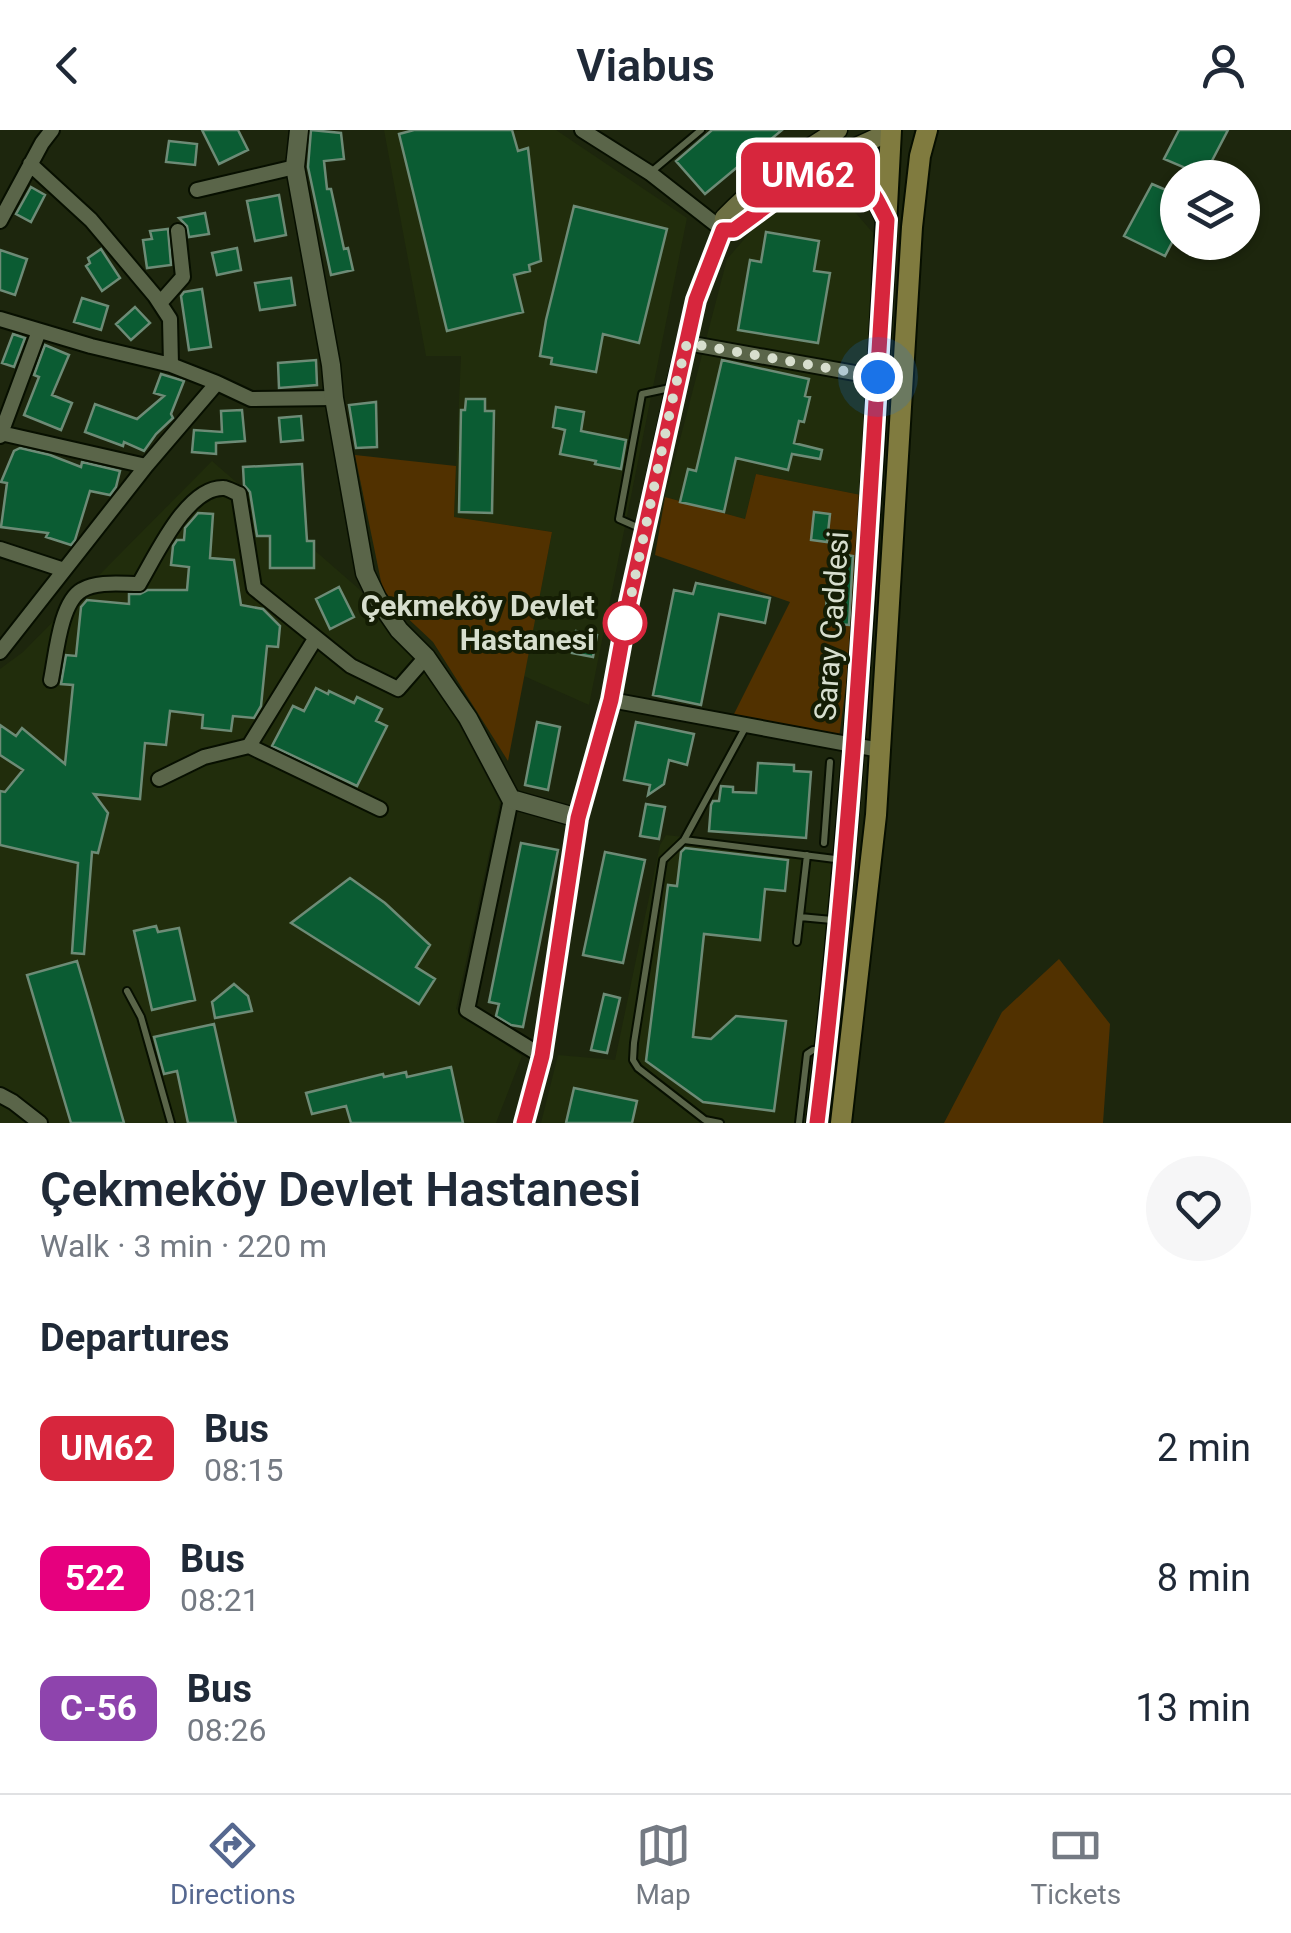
<!DOCTYPE html>
<html lang="en">
<head>
<meta charset="utf-8">
<style>
	body { margin:0; font-family:Roboto,sans-serif; background:#f6f6f7; color:#1f2937; height:100vh; display:flex; flex-direction:column; font-size:38px; white-space:nowrap }
	* { box-sizing:border-box; margin:0 }
	p { font-size:32px; color:#747a83 }
	.icon { flex:none; width:55px; height:55px; fill:none; stroke:currentColor; stroke-width:2; stroke-linecap:round; stroke-linejoin:round }
	.map { position:relative; height:993px; overflow:hidden }
	.side { display:flex; flex-direction:column; background:#fff; flex:1 }
	.side>* { flex:none }
	.badge { padding:0 20px; border-radius:15px; font-size:35px; line-height:65px }
	.buttons { position:absolute; left:1160px; top:30px; display:grid; gap:20px }
	.buttons a { display:grid; place-items:center; width:100px; height:100px; border-radius:50%; background:#fff; box-shadow:0 2px 8px #0004; font-size:50px }
	.you { position:absolute; width:50px; height:50px; margin:-25px; border:8px solid #fff; border-radius:50%; background:#1a73e8; box-shadow:0 0 0 15px #1a73e833 }
	.map>.badge { position:absolute; translate:-50% -50%; box-shadow:0 0 0 5px #fff }
	h2 { padding:0 40px; font-size:38px; line-height:90px }
	.round { display:grid; place-items:center; flex:none; width:105px; height:105px; border-radius:52px; background:#f6f6f7 }
	.summary { display:flex; align-items:center; justify-content:space-between; height:170px; padding:0 40px }
	h1 { font-size:48px; font-weight:600; line-height:75px }
	ul { padding:0; list-style:none }
	li { display:flex; align-items:center; gap:30px; height:130px; padding:0 40px }
	li div { flex:1 }
	li b { display:block; font-size:38px }
	li em { font-style:normal }
	li .badge { min-width:110px; font-weight:700; text-align:center }
	header { display:flex; justify-content:space-between; align-items:center; height:130px; padding:0 40px; background:#fff; font-size:45px; font-weight:600 }
	.tabs { display:flex; justify-content:space-around; align-items:center; height:140px; border-top:2px solid #e0e1e3; background:#fff; font-size:28px; color:#747a83 }
	.tabs a { display:grid; justify-items:center; gap:5px }
	.tabs .on { color:#566890 }
	.map>svg:first-child { display:block }
	.built { fill:#212d0c }
	.green { fill:#513100 }
	.building { fill:#0b5c33; stroke:#6d8b76; stroke-width:2.5 }
	.lines { fill:none; stroke-linecap:round; stroke-linejoin:round }
	.service-casing { stroke:#070f00; stroke-width:10 }
	.minor-casing { stroke:#070f00; stroke-width:18 }
	.tertiary-casing { stroke:#070f00; stroke-width:21 }
	.secondary-casing { stroke:#070f00; stroke-width:21 }
	.primary-casing { stroke:#070f00; stroke-width:24 }
	.service { stroke:#5a6549; stroke-width:6 }
	.minor { stroke:#5a6549; stroke-width:14 }
	.tertiary { stroke:#5a6549; stroke-width:18 }
	.secondary { stroke:#6d7044; stroke-width:18 }
	.primary { stroke:#807b3f; stroke-width:20 }
	.line-casing { stroke:#fff; stroke-width:22 }
	.line { stroke:#d7263d; stroke-width:15 }
	.walk { stroke:#d7dece; stroke-width:10; stroke-dasharray:0 18 }
	.stop-dot { fill:#fff; stroke:#d7263d; stroke-width:5 }
	.labels { text-anchor:middle; stroke-width:8; stroke-linejoin:round; paint-order:stroke }
	.stop-label { font-size:30px; font-weight:bold; fill:#d7dece; stroke:#141d04; text-anchor:end }
	.street-label { font-size:30px; fill:#d7dece; stroke:#141d04 }
</style>
</head>
<body>
<header><svg class="icon" aria-label="back" viewBox="0 0 24 24"><path d="M15 5l-7 7 7 7"/></svg>Viabus<svg class="icon" aria-label="person" viewBox="0 0 24 24"><circle cx="12" cy="8" r="4"/><path d="M4 21q1-7 8-7t8 7"/></svg></header>
<div class="map">
<svg width="1291" height="993" viewBox="0 0 1291 993">
	<rect width="100%" height="100%" fill="#1d260d"/>
	<path class="built" d="M384,0H556L687,88L589,575L524,546L552,402L454,387L461,226H426Z
		M824,46L873,103L871,367L756,344L745,389L665,367L727,129L761,90Z
		M212,331L359,459L443,564L500,672L456,879L522,926L496,993H0V539L23,522Z
		M666,705L837,724L805,993H541L558,925L615,930L660,715Z"/>
	<path class="green" d="M355,325L456,336L454,387L552,402L508,631L433,512L384,466Z
		M756,344L871,367L839,608L729,594L790,472L655,425L665,367L745,389Z
		M1059,829L1110,894L1103,993H944L1002,882Z"/>
	<path class="building" d="M202,0H238L248,20L219,34Z
		M311,0L341,3L344,29L324,31L327,59H331L344,119L348,118L353,140L331,145L308,37Z
		M414,0H512L518,21L528,18L541,131L529,135L530,141L514,145L523,182L447,201L399,4Z
		M712,0H782L705,64L676,31Z
		M1179,0H1228L1204,46L1164,29Z
		M169,11L197,14L195,35L166,32Z
		M1152,54L1178,65V101L1165,126L1124,106Z
		M31,57L45,65L31,92L16,84Z
		M279,65L286,105L255,111L247,71Z
		M574,76L667,99L639,213L603,204L596,242L551,234L552,228L540,226L546,190Z
		M205,83L209,104L189,107L187,96L179,88Z
		M168,99L171,135L147,138L143,110L152,109L150,101Z
		M766,102L819,111L814,141L830,143L818,213L738,200L750,130L761,132Z
		M237,118L241,140L217,145L212,123Z
		M101,119L120,148L102,161L86,136L90,133L88,128Z
		M0,120L27,129L15,165L0,160Z
		M291,148L295,175L260,180L255,153Z
		M202,159L211,217L189,220L181,166L184,162Z
		M82,168L108,176L101,200L74,192Z
		M135,177L150,193L131,210L116,194Z
		M13,204L25,208L14,237L2,233Z
		M45,215L69,225L52,265L72,273L61,300L24,285L39,247L34,245Z
		M316,230L317,255L279,258L278,233Z
		M722,230L809,249L805,266L810,267L804,292L799,291L794,313L822,320L820,329L792,324L788,340L736,328L724,382L680,372L688,339L696,341Z
		M161,244L184,251L171,284L173,288L156,304L144,321L124,312L123,316L85,302L95,274L137,289L164,266L154,263Z
		M466,269H485V281H494L492,383L459,382L461,280H465Z
		M376,272L377,317L356,318L349,275Z
		M556,277L584,282L581,301L626,310L621,339L595,334L596,331L560,324L565,300L553,297Z
		M242,280L245,311L216,313V324L192,322L194,300L222,302L221,281Z
		M301,286L303,310L281,312L279,288Z
		M20,318L50,325L81,337L82,332L120,341L116,357L110,365L90,361L75,410L71,415L46,407L48,403L1,397L7,353L1,352L14,321Z
		M302,334L307,411H314V438H270V406H257L250,362L244,355L243,337Z
		M814,382L830,384L827,412L811,410Z
		M198,383L213,384L210,428L234,430L241,475L263,479L280,496L278,517L267,516L261,576L254,588L233,586L231,601L202,598L203,585L170,581L166,615L145,613L140,669L94,664L108,683L98,723L92,722L84,824L72,823L78,733L0,715V661L5,662L23,640L0,625V595L16,606L22,598L65,634L73,555L61,554L66,525L76,526L81,477L87,470L129,474V464H140L148,460H187L189,437L171,435L173,416L177,410H184L185,398Z
		M840,424L853,426L849,495L825,493L827,465L836,466Z
		M696,453L770,468L765,493L719,484L701,575L653,565L674,460L693,464Z
		M339,457L354,487L330,499L316,469Z
		M576,501L597,505L593,527L572,523Z
		M316,558L328,564L329,561L354,573L357,567L382,579L376,591L387,596L357,656L272,616L293,576L304,581Z
		M537,592L560,597L548,660L525,655Z
		M636,592L694,604L687,635L669,630L664,654L648,665L650,655L624,650Z
		M758,633L794,635V641L811,642L806,708L709,701L711,675L713,671H719L721,656L733,657V662L756,663Z
		M646,674L665,677L659,709L640,706Z
		M521,713L558,720L523,897L511,895L496,886L499,874L489,872Z
		M685,718L788,730L785,761L765,759L760,810L704,804L693,907L711,909L736,886L786,891L774,981L703,972L646,931L668,755L677,756L681,722Z
		M605,722L645,730L623,833L583,825Z
		M350,748L385,773L430,815L416,837L435,849L419,874L291,793Z
		M156,796L158,802L179,798L195,870L152,880L134,801Z
		M77,831L90,875L124,993H71L27,845Z
		M234,854L248,866L252,881L215,888L212,872Z
		M604,864L620,868L607,923L591,920Z
		M214,894L236,993H188L177,941L164,944L154,907Z
		M451,937L463,993H351L346,976L312,984L306,963L383,944L384,947L406,942L407,947Z
		M574,958L637,971L632,993H566Z"/>
	<g class="lines">
		<defs>
			<path id="service" d="M651,42L701,0
				M644,400L619,389L642,264L670,258
				M684,710L843,730
				M824,713L830,632
				M800,787L832,790
				M797,812L807,725
				M127,861L141,887L171,993
				M720,993L705,990L638,938L633,930L634,913L663,730L684,710L745,598
				M799,993L807,924L813,920H819"/>
			<path id="minor" d="M582,0L650,43L723,100
				M30,34L91,90L155,166L170,189L171,235
				M197,60L295,37
				M0,91L42,13L52,0
				M160,173L183,147L178,101
				M0,189L91,216L171,235L217,253
				M687,213L877,247
				M1,303L146,336
				M0,306L39,201
				M0,419L64,440
				M0,522L146,336L217,253L251,269L334,268
				M51,550C56,526 60,472 82,460C97,451 121,454 139,454C156,426 187,356 224,358C227,358 236,363 239,364L254,458L351,536L398,559L426,527
				M611,570L880,620
				M249,616L380,679
				M159,649L204,627L249,616L315,509
				M511,669L467,880L542,926
				M0,965L13,972L40,993"/>
			<path id="tertiary" d="M299,0L295,37L331,235L334,268L365,443L377,468L399,500L426,527L468,588L511,669L578,688"/>
			<path id="secondary" d="M723,100H734L830,29L891,1
				M524,993L542,926L578,688L611,570L629,472L675,258L696,170L723,100L724,88C757,54 797,24 838,0"/>
			<path id="primary" d="M830,29C863,46 870,53 885,86
				M817,993C856,663 874,331 891,0
				M841,993L876,685L912,97L920,26L927,0"/>
		</defs>
		<use href="#service" class="service-casing"/>
		<use href="#minor" class="minor-casing"/>
		<use href="#tertiary" class="tertiary-casing"/>
		<use href="#secondary" class="secondary-casing"/>
		<use href="#primary" class="primary-casing"/>
		<use href="#service" class="service"/>
		<use href="#minor" class="minor"/>
		<use href="#tertiary" class="tertiary"/>
		<use href="#secondary" class="secondary"/>
		<use href="#primary" class="primary"/>
	</g>
	<g class="lines">
		<defs>
			<path id="line" d="M524,993L542,926L578,688L611,570L629,472L696,170L723,100H734L830,29C865,47 870,55 887,90C868,392 854,693 817,993"/>
		</defs>
		<use href="#line" class="line-casing"/>
		<use href="#line" class="line"/>
		<path class="walk" d="M625,493L623,504L675,258L687,213L878,247"/>
	</g>
	<circle class="stop-dot" cx="625" cy="493" r="20"/>
	<g class="labels">
		<g class="stop-label">
			<text x="595" y="486">Çekmeköy Devlet<tspan x="595" dy="34">Hastanesi</tspan></text>
		</g>
		<g class="street-label">
			<text transform="translate(832 496) rotate(-86)" y="10">Saray Caddesi</text>
		</g>
	</g>
</svg>
<div class="buttons">
<a><svg class="icon" aria-label="layers" viewBox="0 0 24 24"><path d="M12 4l9 5-9 5-9-5zM3 14l9 5 9-5"/></svg></a>
</div>
<div class="you" style="left:878px;top:247px"></div>
<b class="badge" style="left:808px;top:45px;background:#d7263d;color:#fff">UM62</b>
</div>
<section class="side">
<div class="summary"><div><h1>Çekmeköy Devlet Hastanesi</h1><p>Walk · 3 min · 220 m</p></div><a class="round"><svg class="icon" aria-label="heart" viewBox="0 0 24 24"><path d="M12 20l-8-8c-3-5 5-10 8-4 3-6 11-1 8 4z"/></svg></a></div>
<h2>Departures</h2>
<ul>
<li><span class="badge" style="background:#d7263d;color:#fff">UM62</span><div><b>Bus</b><p>08:15</p></div><em>2 min</em></li>
<li><span class="badge" style="background:#e6007e;color:#fff">522</span><div><b>Bus</b><p>08:21</p></div><em>8 min</em></li>
<li><span class="badge" style="background:#8e44ad;color:#fff">C-56</span><div><b>Bus</b><p>08:26</p></div><em>13 min</em></li>
</ul>
</section>
<nav class="tabs">
<a class="on"><svg class="icon" aria-label="directions" viewBox="0 0 24 24"><path d="M12 3l9 9-9 9-9-9zM9 14v-3h6M13 9l2 2-2 2"/></svg>Directions</a>
<a><svg class="icon" aria-label="map" viewBox="0 0 24 24"><path d="M3 6l6-2 6 2 6-2v14l-6 2-6-2-6 2zM9 4v14M15 6v14"/></svg>Map</a>
<a><svg class="icon" aria-label="tickets" viewBox="0 0 24 24"><path d="M3 7h18v10H3zM15 7v10"/></svg>Tickets</a>
</nav>
</body>
</html>
